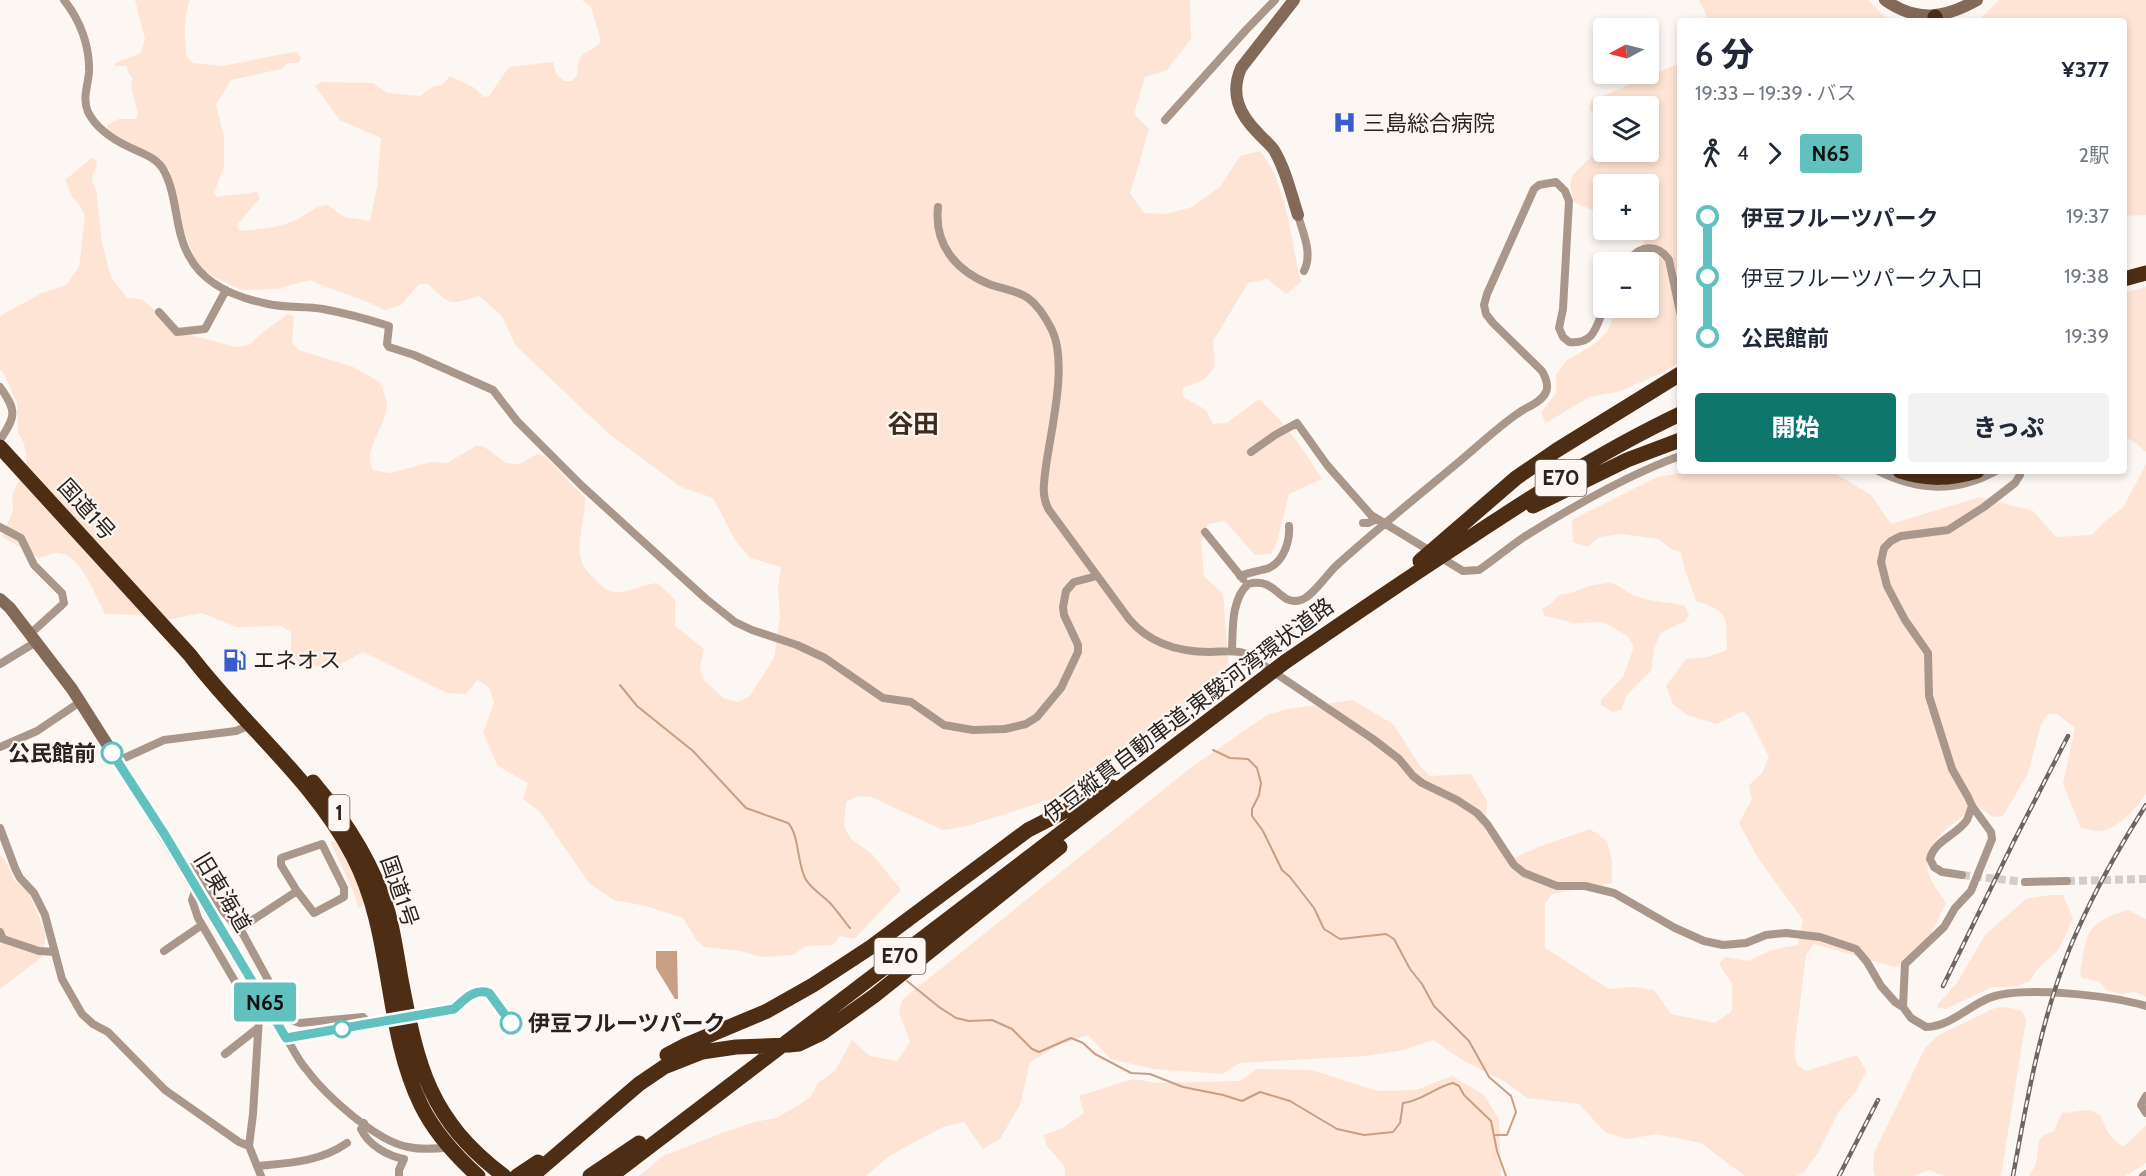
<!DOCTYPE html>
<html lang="ja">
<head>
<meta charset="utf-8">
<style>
	body { margin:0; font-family:Cabin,"Noto Sans JP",sans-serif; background:#f2f2f3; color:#1f2937; height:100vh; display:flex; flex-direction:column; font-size:22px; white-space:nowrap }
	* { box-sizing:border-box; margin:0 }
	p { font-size:20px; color:#747a83 }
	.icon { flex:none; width:33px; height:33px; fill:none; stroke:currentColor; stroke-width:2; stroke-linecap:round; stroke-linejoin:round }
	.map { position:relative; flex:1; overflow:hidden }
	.details { position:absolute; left:1677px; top:18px; width:450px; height:456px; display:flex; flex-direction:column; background:#fff; border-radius:6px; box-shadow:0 3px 9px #0003 }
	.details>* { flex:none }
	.badge { padding:0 12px; border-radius:4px; font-size:21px; line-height:39px }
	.needle { width:39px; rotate:263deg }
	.controls { position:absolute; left:1593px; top:18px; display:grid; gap:12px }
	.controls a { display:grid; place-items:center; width:66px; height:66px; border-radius:6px; background:#fff; box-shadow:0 3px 9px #0003; font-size:30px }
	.map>.badge { position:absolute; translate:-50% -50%; box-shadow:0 0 0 3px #fff }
	.legs { display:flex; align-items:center; gap:9px; height:66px; padding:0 18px; font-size:20px }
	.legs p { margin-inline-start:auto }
	.summary { display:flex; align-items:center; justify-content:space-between; height:102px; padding:0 18px }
	h1 { font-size:33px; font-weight:800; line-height:45px }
	.action { display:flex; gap:12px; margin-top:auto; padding:12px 18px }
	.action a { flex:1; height:69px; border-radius:6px; background:#0f766e; color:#fff; font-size:24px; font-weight:800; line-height:69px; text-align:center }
	.action a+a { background:#f2f2f3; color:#1f2937 }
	ul { padding:0 18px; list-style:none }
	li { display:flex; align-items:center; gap:21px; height:60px; font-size:22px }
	li i { display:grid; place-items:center; width:9px; height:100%; margin:0 8px; background:currentColor }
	li i::after { content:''; width:15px; height:15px; margin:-8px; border:4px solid; border-radius:50%; background:#fff }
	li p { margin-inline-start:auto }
	li:first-child i { background:linear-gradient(#0000 50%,currentColor 0) }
	li:last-child i { background:linear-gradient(currentColor 50%,#0000 0) }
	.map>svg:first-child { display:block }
	.green { fill:#fde4d4; fill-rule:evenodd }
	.water { fill:#c79f84 }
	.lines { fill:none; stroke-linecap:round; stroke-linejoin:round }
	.stream { stroke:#c79f84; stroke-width:2 }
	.street-tunnel { stroke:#d2cdc8; stroke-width:8; stroke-dasharray:8 4; stroke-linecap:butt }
	.street { stroke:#a9978b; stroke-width:8 }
	.secondary { stroke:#826958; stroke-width:12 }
	.highway { stroke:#4e2d15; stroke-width:15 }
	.rail-casing { stroke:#6e6761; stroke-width:4.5 }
	.rail { stroke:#fcf7f3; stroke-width:2; stroke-dasharray:7; stroke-linecap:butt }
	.line-1-casing { stroke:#fff; stroke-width:14 }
	.line-1 { stroke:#61c1be; stroke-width:9 }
	.stop-1-dot { fill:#fff; stroke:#61c1be; stroke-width:3 }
	.labels { text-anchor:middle; stroke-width:4.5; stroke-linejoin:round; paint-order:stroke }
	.shield { fill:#fcf7f3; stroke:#6a635d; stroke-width:1.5 }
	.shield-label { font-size:21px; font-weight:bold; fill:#2b231d }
	.poi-label { font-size:22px; fill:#2b231d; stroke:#fcf7f3; text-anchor:start }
	.street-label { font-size:22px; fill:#2b231d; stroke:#fcf7f3 }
	.stop-label { font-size:22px; font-weight:bold; fill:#2b231d; stroke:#fcf7f3; text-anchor:end }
	.quarter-label { font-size:26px; font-weight:bold; fill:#3d2b1e; stroke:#fcf7f3 }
</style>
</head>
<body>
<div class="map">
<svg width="2146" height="1176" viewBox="0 0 2146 1176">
	<rect width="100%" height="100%" fill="#fcf7f3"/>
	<path class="green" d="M135,0H190C183,19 184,38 187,57L193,63L223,66L293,52H297L301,59L298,63H288L281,69L231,80L216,105L224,137V165L214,193L217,197C231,194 244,196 257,191L260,198L236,226L240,231C260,229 280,228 298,219C309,213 315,206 328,205L344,217L370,221L377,187L381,138L340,120L315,86L321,82L373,83L387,93L420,96L434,86L442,85L450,76L473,87L484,97L489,96L509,67L553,62L556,74L564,81H572L577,75C578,46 589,57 601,41L591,7L582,0H1190L1191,39L1167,70L1145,77L1134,114L1149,129L1130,193L1144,213L1166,214L1192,207L1220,187L1240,156L1260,151C1288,185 1290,240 1301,282L1286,294L1267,279L1248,283L1213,341L1215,366L1205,379L1183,388V397L1206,410L1213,424L1227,423L1259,399C1286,424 1303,448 1322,479L1289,494L1277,542L1271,554L1255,555L1225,521L1208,524L1201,543L1204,576L1223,594L1229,669L1221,686L1114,752L1052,799L967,826L943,830L871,797L858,796L846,802L844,827L851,839L872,854L901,890L854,939L840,936L833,945L806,946L793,955L761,957L741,951L705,947L697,941L683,918L646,906L614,900L589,883L540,812L523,799L528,783L498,766L483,733L494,703L489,687L477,680L466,694L447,693L363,652L337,666L301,665L291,652V632L281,626L236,627L202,613L171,619L135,615L105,614C96,597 80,552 57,553C52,553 45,557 39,558L2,537L13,511L12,496L27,462L24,443L18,433L17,403L3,372L0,370V316L42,293L66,285L79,267L85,216L81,208L72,196L65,180L92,158L96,160L97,166L93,173L92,181L96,189L102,243L111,277L127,298L142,299L179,332L236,347L249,345L263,332L288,314L294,317L292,343L299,350L353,367L380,382C382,389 387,399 387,406C386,427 362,449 373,470L390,473L431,462L447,463L476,446H483L506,463L520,464L537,454L546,457L585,498C586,519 575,542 582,563C584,569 592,576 597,581C601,586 609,592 616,592C630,593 643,584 657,583L675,600V626L704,649L700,668L702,678L723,698L738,702L750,696L774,658L780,617L778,588L781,567L750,558L735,540L713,498L681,487L609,434L516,346L502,316L479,296C449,305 451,306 428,284H419L401,305L385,310C360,297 334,291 310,280L277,289L242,290L216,278L198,266L181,224L171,183L170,170L154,156L138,149L108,130L107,125L119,119H136L138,114L131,85L133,78L128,73L127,66H115V63L141,53L145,39Z
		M1699,0H1868L1889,21H1709Z
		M1999,0H2146V215L2124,216V21H1978Z
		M1680,63V362L1659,374L1621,391L1589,397L1546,423L1541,413L1556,393V375L1566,361L1593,345L1607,332L1617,308H1648V262H1636L1645,237V230H1648V184H1604L1603,215L1574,202C1565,172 1575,176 1591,156C1596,150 1598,140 1601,133L1590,108L1591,101ZM1604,106H1648V152H1604Z
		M2146,287V452L2137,444L2124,436V293Z
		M2146,464V794C2136,808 2119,829 2100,831C2094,831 2087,829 2081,828L2063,784L2075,728L2057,714H2048L2041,724L2028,773L2003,816L1993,817L1979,807C1955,821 1919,842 1929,874C1932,884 1940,894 1946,903L1925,946L1911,964L1895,967L1814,944L1806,955L1794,1051L1797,1065L1806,1071L1857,1055L1866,1071L1856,1091L1839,1111L1818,1153L1804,1172L1797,1176H1745L1701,1143L1657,1134L1627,1139L1605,1132L1579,1104L1527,1098L1502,1080L1464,1061L1433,1040L1404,1050L1365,1056L1240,1063L1222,1074L1154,1069L1111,1059L1088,1035L1059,1045L1030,1062L1020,1105L1000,1139L983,1149L964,1122L943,1127L889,1156L866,1176H639L663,1156L722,1133L754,1122L776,1118L799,1105L811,1096L818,1083L835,1071L852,1040L870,1056L897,1061L910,1042L899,1012L902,1000L1189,769L1267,715L1287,709L1353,700L1394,725L1420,766L1430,776L1471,774L1487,801L1485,831L1514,858L1541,846L1590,829L1607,841L1612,860V883L1552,894L1545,903V948L1609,989L1634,987L1654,990L1671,1014L1715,1023L1732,1011V984L1719,964L1725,957L1748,961L1772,950L1798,945L1803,920L1758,858L1739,823L1752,799L1749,785L1762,773L1769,757L1749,717L1743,711L1717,724L1687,715L1673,704L1666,686L1686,659L1707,657L1727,650C1726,616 1730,612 1696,601L1685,570L1681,552L1673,550L1658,539L1622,534L1599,537L1588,547L1573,542L1572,520L1657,477L1692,471H1827L1833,472L1871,495L1891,524L1980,497L2033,511L2056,537L2092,535L2105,521L2123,508Z
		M1609,583C1622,585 1626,594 1638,597C1654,602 1669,602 1685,606L1689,615L1685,621L1661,633L1654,648L1651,671L1627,695L1621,710L1613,712L1601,705V700L1623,677L1634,647L1628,636L1603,622L1576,623L1545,616L1542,609L1549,605L1559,595L1571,593L1592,585Z
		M333,841L340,844L357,880L364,902L360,908L358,907L354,893L331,843Z
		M0,855L5,860L15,881L29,893L46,934L42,957L0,989Z
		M2049,895H2063L2073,918L2059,949L2036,971L2029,982L2013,987H1992L1946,1009L1938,1008L1937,1005L1957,983L1985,935L2026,899Z
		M2128,910L2146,919V997L2135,992L2121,994L2106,990L2100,982L2082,978L2080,974C2088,934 2082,924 2128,910Z
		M2006,1007L2022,1011L2026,1020L2001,1176H1944L1929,1170L1914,1176H1875L1873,1169L1874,1153L1925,1048L1939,1035L1995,1008Z
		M1257,1069L1312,1070L1377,1091L1416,1090L1452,1076L1484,1095L1499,1119L1501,1176H1065V1167L1046,1145L1044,1135L1063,1128L1084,1113L1079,1096L1133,1079L1158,1083L1240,1081Z
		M2090,1110L2100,1115C2105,1126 2111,1142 2124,1146L2146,1126V1163L2125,1176H2029C2031,1172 2035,1167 2036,1162C2041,1145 2032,1138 2054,1131L2062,1113Z"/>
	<path class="water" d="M656,951H677L678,999H675L656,968Z"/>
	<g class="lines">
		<path class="stream" d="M620,685L637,706L693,751L746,808L788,823C799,834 797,862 805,878C810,888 821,894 829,902C837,910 843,920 850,928
			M1213,750L1230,758L1248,759L1257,768L1261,783L1259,795L1252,809V816L1263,831L1282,870L1290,877L1314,908L1324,929L1340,939L1386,934L1394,939L1410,969L1422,984L1434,1006L1469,1041L1489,1077L1511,1096L1516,1112L1507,1135H1494
			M907,981L939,1007L956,1018L969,1021L992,1020L1012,1029L1032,1049L1039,1052L1071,1038L1083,1043L1095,1054L1131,1073L1150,1074L1183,1087L1223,1095L1242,1101L1260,1092L1290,1101L1337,1129L1364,1135L1393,1132L1400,1123L1403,1103C1422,1101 1435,1087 1453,1083L1459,1086L1464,1095L1491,1121L1497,1151L1506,1176"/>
		<path class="street-tunnel" d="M1962,875L2025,882
			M2067,881L2146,879"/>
		<path class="street" d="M64,0C80,20 90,46 89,72C88,86 82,98 88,112C96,128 114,140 129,147C141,153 156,157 163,169C178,195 174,230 189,256C204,285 238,298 268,304C286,308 305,306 323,309C345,313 367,319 389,326L387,344L389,347L414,355L493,390L517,421L582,486L705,598L735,622L752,630L797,645L825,658L883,698L911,702L944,725L973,730L1005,729L1026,724L1037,717L1061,688L1078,652V645L1064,615L1063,607L1066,591L1074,582L1097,576
			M1165,120L1246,30L1275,0
			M938,207C934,244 955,270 989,284C1002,289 1016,290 1028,298C1039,306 1046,318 1052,330C1068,363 1051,430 1046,466C1044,482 1041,496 1049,510L1129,619C1149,643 1179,652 1210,652C1223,652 1234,649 1247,654L1373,739L1399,759L1413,776L1422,783L1457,800L1477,813L1487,824L1514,865L1524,873L1557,886H1585L1614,893L1675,928L1704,941L1723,945L1746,943L1766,935L1786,933L1820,937L1856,949L1867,962L1881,986L1895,1002L1903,1007L1911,1018L1926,1027C1951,1026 1967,1007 1989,998C2022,985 2112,996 2146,1006
			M1298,215C1303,234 1313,253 1304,271
			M1628,262C1639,245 1658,243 1669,260L1680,312
			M159,312L177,332L205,329L226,290
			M0,387C17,411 16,416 0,440
			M1251,452L1275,435L1297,423L1327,465L1371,515L1463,571L1479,570C1495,559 1509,547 1524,537C1572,507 1627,475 1680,456
			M1878,471C1918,491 1956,493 1996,471
			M1363,523H1368L1377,519
			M0,527L21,538L34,565L62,593L64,603L62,605L30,634
			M1205,532L1243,579
			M1240,576C1250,572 1260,571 1269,568C1284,561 1290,541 1289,526
			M1232,650C1233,628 1231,600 1248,584C1277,576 1279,607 1301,600C1313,596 1327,574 1337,565C1377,529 1419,495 1460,461C1479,445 1497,428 1517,414C1526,407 1541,403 1546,392C1549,385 1546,378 1542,371L1493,323L1486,314L1484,305L1487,294L1534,189L1539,185L1556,182L1565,191L1569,201L1563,309L1559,328L1563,337L1569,342C1594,345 1596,327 1604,308
			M0,664L36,642
			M0,747L37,731L80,702
			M118,761L164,740L236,731L250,725
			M0,828L15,868L20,878L34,893L45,915L62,979L82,1014L93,1024L108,1032L165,1090L239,1142L249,1146
			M184,868L190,867L201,876L222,910L243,934L290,1020L300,1023L363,1017L369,1024
			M1962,875L1942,872L1934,867L1930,859C1934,841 1957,835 1967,820C1969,816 1970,811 1972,806
			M2025,882L2067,881
			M196,888L192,900L198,918L258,1021
			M239,929L297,891L314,913L344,897V888L322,844L281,858V865L297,891
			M0,932L3,939L39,951L54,952
			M164,951L202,925
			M1903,1007L1905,964L1944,927L1955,908L1971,891L1992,839L1991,832L1972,806L1968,797L1952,769L1929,696L1928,653L1905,620L1887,586L1881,562L1884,548L1891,541L1901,536L1948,530L1984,507L2015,483L2020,475L2019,471
			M286,1038C293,1048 298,1060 306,1069C325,1095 376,1141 408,1147C422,1150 436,1149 450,1147
			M225,1054L258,1028
			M2146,1096L2141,1105L2146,1113
			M364,1123L361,1129C368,1145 388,1156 404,1159L399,1170V1176
			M257,1166C289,1163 320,1162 347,1143
			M261,1176L249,1146L253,1114L259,1018L264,1001
			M2143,1176L2146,1174"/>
		<path class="secondary" d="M1294,0L1241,68C1230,94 1239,114 1258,133C1263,139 1270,144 1274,150C1286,170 1291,194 1298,215
			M1885,0C1917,23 1945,18 1977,0
			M0,599L10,608L72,689L112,752L164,835L286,1038L403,1018"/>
		<path class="highway" d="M1935,17L1936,21
			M2124,279L2146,273
			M0,447L190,655C242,724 313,779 353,856C394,934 383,1027 421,1105C434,1132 456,1156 478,1176
			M1900,471C1927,480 1950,479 1977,471
			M1533,506L1627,460L1680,440
			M1420,561L1516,478L1557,450L1680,374
			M313,782C346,821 373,863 388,912C394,934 397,957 401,979C418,1068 429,1119 504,1176
			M667,1055L686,1045L767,1011L813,985L871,947L1028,830L1112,787
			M517,1176L538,1162
			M532,1176L639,1084L664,1067L702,1052L736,1047L789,1045L799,1044L822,1033L874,996L1060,847
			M590,1176L639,1143
			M611,1176L1285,662C1339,625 1393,588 1448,552C1523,502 1598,453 1680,414"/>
		<defs>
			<path id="rail" d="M1943,986L2014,841L2068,736
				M1839,1176L1878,1100
				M2013,1176C2027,1100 2040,1023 2069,950C2090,899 2116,852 2146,805"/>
		</defs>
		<use href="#rail" class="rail-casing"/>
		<use href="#rail" class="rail"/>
	</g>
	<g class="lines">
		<defs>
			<path id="line-1" d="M112,753L165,835L286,1038L454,1009C464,1000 474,988 489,993L511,1023"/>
		</defs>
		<use href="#line-1" class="line-1-casing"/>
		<use href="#line-1" class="line-1"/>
	</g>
	<defs>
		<symbol id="hospital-bare" viewBox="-9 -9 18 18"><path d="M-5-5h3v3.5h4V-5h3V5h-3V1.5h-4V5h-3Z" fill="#395ccd" stroke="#fcf7f3" stroke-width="2.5" paint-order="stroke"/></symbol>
		<symbol id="fuel-bare" viewBox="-9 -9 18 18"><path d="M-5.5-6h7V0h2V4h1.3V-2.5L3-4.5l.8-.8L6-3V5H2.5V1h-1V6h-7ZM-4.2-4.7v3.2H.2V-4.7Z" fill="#395ccd" stroke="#fcf7f3" stroke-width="2.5" paint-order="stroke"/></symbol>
	</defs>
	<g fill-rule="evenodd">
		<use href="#hospital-bare" x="1328" y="106" width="33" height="33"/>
		<use href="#fuel-bare" x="218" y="644" width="33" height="33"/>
	</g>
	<g class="stop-1-dot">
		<circle cx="112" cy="753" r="10"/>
		<circle cx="511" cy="1023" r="10"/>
		<circle cx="342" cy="1029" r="8"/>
	</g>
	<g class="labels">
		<g class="shield">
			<rect x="1535.5" y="460" width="51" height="36" rx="4.5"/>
			<rect x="328.5" y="795" width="21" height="36" rx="4.5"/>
			<rect x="874.5" y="938" width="51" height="36" rx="4.5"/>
		</g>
		<g class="shield-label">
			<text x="1561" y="485">E70</text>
			<text x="339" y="820">1</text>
			<text x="900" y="963">E70</text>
		</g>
		<g class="poi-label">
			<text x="1363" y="131">三島総合病院</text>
			<text x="253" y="668">エネオス</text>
		</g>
		<g class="street-label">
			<text transform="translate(87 509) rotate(48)" y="8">国道1号</text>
			<text transform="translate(1188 710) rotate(-37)" y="8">伊豆縦貫自動車道;東駿河湾環状道路</text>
			<text transform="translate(400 891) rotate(71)" y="8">国道1号</text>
			<text transform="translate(223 892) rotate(59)" y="8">旧東海道</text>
		</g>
		<g class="stop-label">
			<text x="96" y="761">公民館前</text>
			<text x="528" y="1031" text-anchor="start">伊豆フルーツパーク</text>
		</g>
		<g class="quarter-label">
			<text x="913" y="433">谷田</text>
		</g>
	</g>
</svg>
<div class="controls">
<a><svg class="needle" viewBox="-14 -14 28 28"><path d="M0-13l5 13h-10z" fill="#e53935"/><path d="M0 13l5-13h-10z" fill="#747a83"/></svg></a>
<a><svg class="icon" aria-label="layers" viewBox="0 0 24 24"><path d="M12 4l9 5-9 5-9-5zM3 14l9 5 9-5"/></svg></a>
<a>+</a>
<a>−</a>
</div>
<b class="badge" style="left:265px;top:1002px;background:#61c1be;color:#111">N65</b>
<section class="details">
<div class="summary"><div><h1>6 分</h1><p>19:33 – 19:39 · バス</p></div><b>¥377</b></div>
<div class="legs"><svg class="icon" aria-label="walk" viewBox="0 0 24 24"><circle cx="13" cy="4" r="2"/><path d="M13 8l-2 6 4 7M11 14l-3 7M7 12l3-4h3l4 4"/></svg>4<svg class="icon" aria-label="forward" viewBox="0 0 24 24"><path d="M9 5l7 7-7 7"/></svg><b class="badge" style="background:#61c1be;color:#111">N65</b><p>2駅</p></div>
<ul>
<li><i style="color:#61c1be"></i><b>伊豆フルーツパーク</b><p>19:37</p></li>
<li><i style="color:#61c1be"></i><span>伊豆フルーツパーク入口</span><p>19:38</p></li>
<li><i style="color:#61c1be"></i><b>公民館前</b><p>19:39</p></li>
</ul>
<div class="action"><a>開始</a><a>きっぷ</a></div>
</section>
</div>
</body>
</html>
